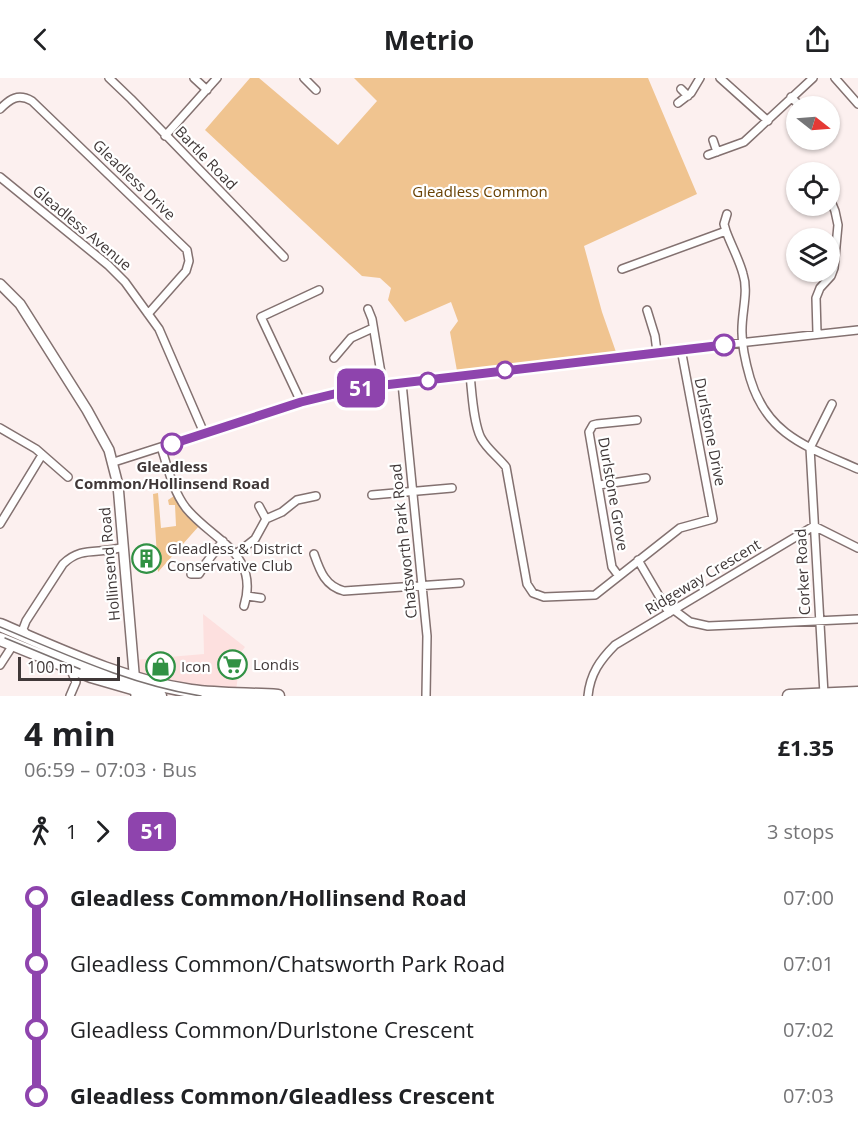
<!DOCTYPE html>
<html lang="en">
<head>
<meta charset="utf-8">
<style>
	body { margin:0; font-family:"Open Sans",sans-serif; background:#f2f2f2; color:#202124; height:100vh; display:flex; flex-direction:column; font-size:22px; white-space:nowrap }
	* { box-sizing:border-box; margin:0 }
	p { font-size:20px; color:#757577 }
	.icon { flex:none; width:33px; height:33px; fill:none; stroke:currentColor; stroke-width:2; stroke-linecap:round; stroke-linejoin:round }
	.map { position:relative; height:618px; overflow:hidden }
	.drawer { display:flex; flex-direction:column; background:#fff; flex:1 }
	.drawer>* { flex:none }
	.badge { padding:0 12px; border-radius:9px; font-size:21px; line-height:39px }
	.needle { width:39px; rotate:107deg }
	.controls { position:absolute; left:786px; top:18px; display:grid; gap:12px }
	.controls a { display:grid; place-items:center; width:54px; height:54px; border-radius:50%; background:#fff; box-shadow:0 2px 4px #0004; font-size:30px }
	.scale { position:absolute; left:18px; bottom:15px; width:102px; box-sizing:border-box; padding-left:6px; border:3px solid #403838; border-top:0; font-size:16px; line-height:21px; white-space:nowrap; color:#403838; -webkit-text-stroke:4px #fff; paint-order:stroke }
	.map>.badge { position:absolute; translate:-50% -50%; box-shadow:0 0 0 3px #fff }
	.legs { display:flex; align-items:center; gap:9px; height:66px; padding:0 24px; font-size:20px }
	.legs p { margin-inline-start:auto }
	.head { display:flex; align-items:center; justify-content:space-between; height:102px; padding:0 24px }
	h1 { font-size:33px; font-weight:700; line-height:45px }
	ul { padding:0 24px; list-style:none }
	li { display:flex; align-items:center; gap:21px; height:66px; font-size:22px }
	li i { display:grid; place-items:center; width:9px; height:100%; margin:0 8px; background:currentColor }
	li i::after { content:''; width:15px; height:15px; margin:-8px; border:4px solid; border-radius:50%; background:#fff }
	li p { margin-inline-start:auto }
	li:first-child i { background:linear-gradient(#0000 50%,currentColor 0) }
	li:last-child i { background:linear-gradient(currentColor 50%,#0000 0) }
	header { display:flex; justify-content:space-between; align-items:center; height:78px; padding:0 24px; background:#fff; font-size:27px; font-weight:700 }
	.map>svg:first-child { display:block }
	.built { fill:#fde0df }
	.green { fill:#f0c490 }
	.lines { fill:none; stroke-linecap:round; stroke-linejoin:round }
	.street-casing { stroke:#837170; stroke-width:10 }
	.secondary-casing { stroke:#837170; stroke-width:12 }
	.highway-casing { stroke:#837170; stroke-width:15 }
	.street { stroke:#fff; stroke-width:7 }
	.secondary { stroke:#fff; stroke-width:9 }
	.highway { stroke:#fff; stroke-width:12 }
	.tram { stroke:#7b7271; stroke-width:1.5 }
	.line-1-casing { stroke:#fff; stroke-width:14 }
	.line-1 { stroke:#8e44ad; stroke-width:9 }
	.stop-1-dot { fill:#fff; stroke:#8e44ad; stroke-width:3 }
	.labels { text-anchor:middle; stroke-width:4.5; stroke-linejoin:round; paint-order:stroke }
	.street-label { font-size:15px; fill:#403838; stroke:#fff }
	.park-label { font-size:15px; fill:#694204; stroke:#fff }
	.stop-label { font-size:15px; font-weight:bold; fill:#403838; stroke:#fff }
	.poi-label { font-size:15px; fill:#403838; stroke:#fff; text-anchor:start }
</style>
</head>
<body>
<header><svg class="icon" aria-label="back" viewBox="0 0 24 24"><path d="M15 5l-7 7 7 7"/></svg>Metrio<svg class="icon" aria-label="share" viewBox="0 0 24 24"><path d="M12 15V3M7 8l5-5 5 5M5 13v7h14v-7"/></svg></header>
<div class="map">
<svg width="858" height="618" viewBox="0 0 858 618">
	<rect width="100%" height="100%" fill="#fcf0ef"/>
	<path class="built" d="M203,536L245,569L241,574L236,613L189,618L135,606L134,582L204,576Z"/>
	<path class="green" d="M250,0H259L338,67L377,23L354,0H648L697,116L584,168L602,234L616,274L457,293L450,254L458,243L451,224L405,244L388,222L391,210L380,200L362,198L205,52Z
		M158,415L161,450L176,448L175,427H169L168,422L174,418L186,437L199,448L158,494L153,416Z"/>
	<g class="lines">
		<defs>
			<path id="street" d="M109,0L131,21L284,179
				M194,0L207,12
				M304,0L316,12
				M720,0L768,43
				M835,0L858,26
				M681,11L688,18
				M791,19L800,28
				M678,25L691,15L700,0
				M0,31C10,21 18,15 32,23L187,172L189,183L186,193L148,236
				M165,58L217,0
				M713,62L717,74
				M708,77L744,64L813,0
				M0,99L108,187L125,204L159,251L204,355
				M726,153L724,146L727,136
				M622,191L726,153C731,167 739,181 743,196C749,214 741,236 742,255C742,271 746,286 750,300C767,358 808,369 858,391
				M368,231L372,241L383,307
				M647,232L655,258L657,274
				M817,255L816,220L820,210L831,198L834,190L838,147L835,133L830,121
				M334,280L351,260L373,250
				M470,297C472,314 473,344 481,360C487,371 498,379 506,389L527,506L533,515L544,519L595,517L680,450L713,441L681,271
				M402,305L427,558L426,618
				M301,324L261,239L319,212
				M0,350L36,371L68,399
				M161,369C168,390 173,413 186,430C213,463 260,475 244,528
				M114,384L301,324L359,310L657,274L858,252
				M599,407L646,400
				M372,417L452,410
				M259,428L266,441
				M0,446L42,377
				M236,476L255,461L266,441L282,434L297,422L316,418
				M314,476C320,493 325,508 344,513L460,505
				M638,482L669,535
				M191,496H199L206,485L223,463
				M618,497L612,489L589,354L593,347L597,346L637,342
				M247,518L261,520
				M674,532L690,544L708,548L858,541
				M26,556L23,551L26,543L63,486C82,467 100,477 123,469
				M0,587L13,567
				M70,590L76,604L70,618
				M824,616L810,370L832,326
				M588,618C590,596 600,582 615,567L814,448L858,470"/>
			<path id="secondary" d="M0,206L20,226L87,332L109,372L118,407L136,618"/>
			<path id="highway" d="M0,547C61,573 124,603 191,613C220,617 249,616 278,618
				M0,561L91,598L160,618
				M789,618L858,615"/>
		</defs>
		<use href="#street" class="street-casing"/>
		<use href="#secondary" class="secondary-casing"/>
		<use href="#highway" class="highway-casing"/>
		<use href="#street" class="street"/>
		<use href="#secondary" class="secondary"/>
		<use href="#highway" class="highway"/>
		<path class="tram" d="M0,549C65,576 131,607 201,618
			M5,560L80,591"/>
	</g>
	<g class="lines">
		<defs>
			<path id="line-1" d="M172,366L301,324L359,310L724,267"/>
		</defs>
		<use href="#line-1" class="line-1-casing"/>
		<use href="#line-1" class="line-1"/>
	</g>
	<defs>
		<symbol id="building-ring" viewBox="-11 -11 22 22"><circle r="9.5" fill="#fff" stroke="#319144" stroke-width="1.5"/><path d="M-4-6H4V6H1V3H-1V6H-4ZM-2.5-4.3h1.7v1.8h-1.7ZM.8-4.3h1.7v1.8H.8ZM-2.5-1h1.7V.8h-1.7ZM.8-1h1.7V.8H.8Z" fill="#319144"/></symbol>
		<symbol id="supermarket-ring" viewBox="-11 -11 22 22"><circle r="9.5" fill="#fff" stroke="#319144" stroke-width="1.5"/><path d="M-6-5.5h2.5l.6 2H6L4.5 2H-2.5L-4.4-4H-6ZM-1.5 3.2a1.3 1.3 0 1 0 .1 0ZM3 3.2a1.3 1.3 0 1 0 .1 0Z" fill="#319144"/></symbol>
		<symbol id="shop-ring" viewBox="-11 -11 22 22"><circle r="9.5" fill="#fff" stroke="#319144" stroke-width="1.5"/><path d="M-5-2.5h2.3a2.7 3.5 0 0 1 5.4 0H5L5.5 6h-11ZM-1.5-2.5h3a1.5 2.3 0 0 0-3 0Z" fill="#319144"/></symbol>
	</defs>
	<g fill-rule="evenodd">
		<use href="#building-ring" x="130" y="464" width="33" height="33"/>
		<use href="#supermarket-ring" x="216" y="570" width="33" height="33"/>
		<use href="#shop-ring" x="144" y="572" width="33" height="33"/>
	</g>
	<g class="stop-1-dot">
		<circle cx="724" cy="267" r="10"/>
		<circle cx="505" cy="292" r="8"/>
		<circle cx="428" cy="303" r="8"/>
		<circle cx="172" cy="366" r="10"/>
	</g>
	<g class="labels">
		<g class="street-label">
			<text transform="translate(206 80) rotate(46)" y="5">Bartle Road</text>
			<text transform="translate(134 102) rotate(44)" y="5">Gleadless Drive</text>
			<text transform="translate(82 150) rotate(40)" y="5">Gleadless Avenue</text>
			<text transform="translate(710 354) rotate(79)" y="5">Durlstone Drive</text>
			<text transform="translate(613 416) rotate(80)" y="5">Durlstone Grove</text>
			<text transform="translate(404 463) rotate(-96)" y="5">Chatsworth Park Road</text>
			<text transform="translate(110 486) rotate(-95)" y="5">Hollinsend Road</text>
			<text transform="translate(803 494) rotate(-93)" y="5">Corker Road</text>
			<text transform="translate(703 499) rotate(-31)" y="5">Ridgeway Crescent</text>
		</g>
		<g class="park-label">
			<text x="480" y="119">Gleadless Common</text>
		</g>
		<g class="stop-label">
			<text x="172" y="394">Gleadless<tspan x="172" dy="17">Common/Hollinsend Road</tspan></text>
		</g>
		<g class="poi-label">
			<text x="167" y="476">Gleadless &amp; District<tspan x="167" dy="17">Conservative Club</tspan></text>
			<text x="253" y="592">Londis</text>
			<text x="181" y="594">Icon</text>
		</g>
	</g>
</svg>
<div class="controls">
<a><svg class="needle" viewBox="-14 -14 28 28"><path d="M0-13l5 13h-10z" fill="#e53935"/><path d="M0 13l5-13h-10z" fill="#757577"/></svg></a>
<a><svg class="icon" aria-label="locate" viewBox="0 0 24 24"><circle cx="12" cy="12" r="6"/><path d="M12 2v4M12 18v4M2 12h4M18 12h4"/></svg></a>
<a><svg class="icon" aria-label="layers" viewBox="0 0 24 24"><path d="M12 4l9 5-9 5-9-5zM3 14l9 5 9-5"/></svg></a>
</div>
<div class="scale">100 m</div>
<b class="badge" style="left:361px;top:310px;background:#8e44ad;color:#fff">51</b>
</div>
<section class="drawer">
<div class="head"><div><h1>4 min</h1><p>06:59 – 07:03 · Bus</p></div><b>£1.35</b></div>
<div class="legs"><svg class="icon" aria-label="walk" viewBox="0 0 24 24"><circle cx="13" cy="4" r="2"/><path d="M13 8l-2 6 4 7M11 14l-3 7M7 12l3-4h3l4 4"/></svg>1<svg class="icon" aria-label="forward" viewBox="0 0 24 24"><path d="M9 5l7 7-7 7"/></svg><b class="badge" style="background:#8e44ad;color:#fff">51</b><p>3 stops</p></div>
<ul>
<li><i style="color:#8e44ad"></i><b>Gleadless Common/Hollinsend Road</b><p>07:00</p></li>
<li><i style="color:#8e44ad"></i><span>Gleadless Common/Chatsworth Park Road</span><p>07:01</p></li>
<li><i style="color:#8e44ad"></i><span>Gleadless Common/Durlstone Crescent</span><p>07:02</p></li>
<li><i style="color:#8e44ad"></i><b>Gleadless Common/Gleadless Crescent</b><p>07:03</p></li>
</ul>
</section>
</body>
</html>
